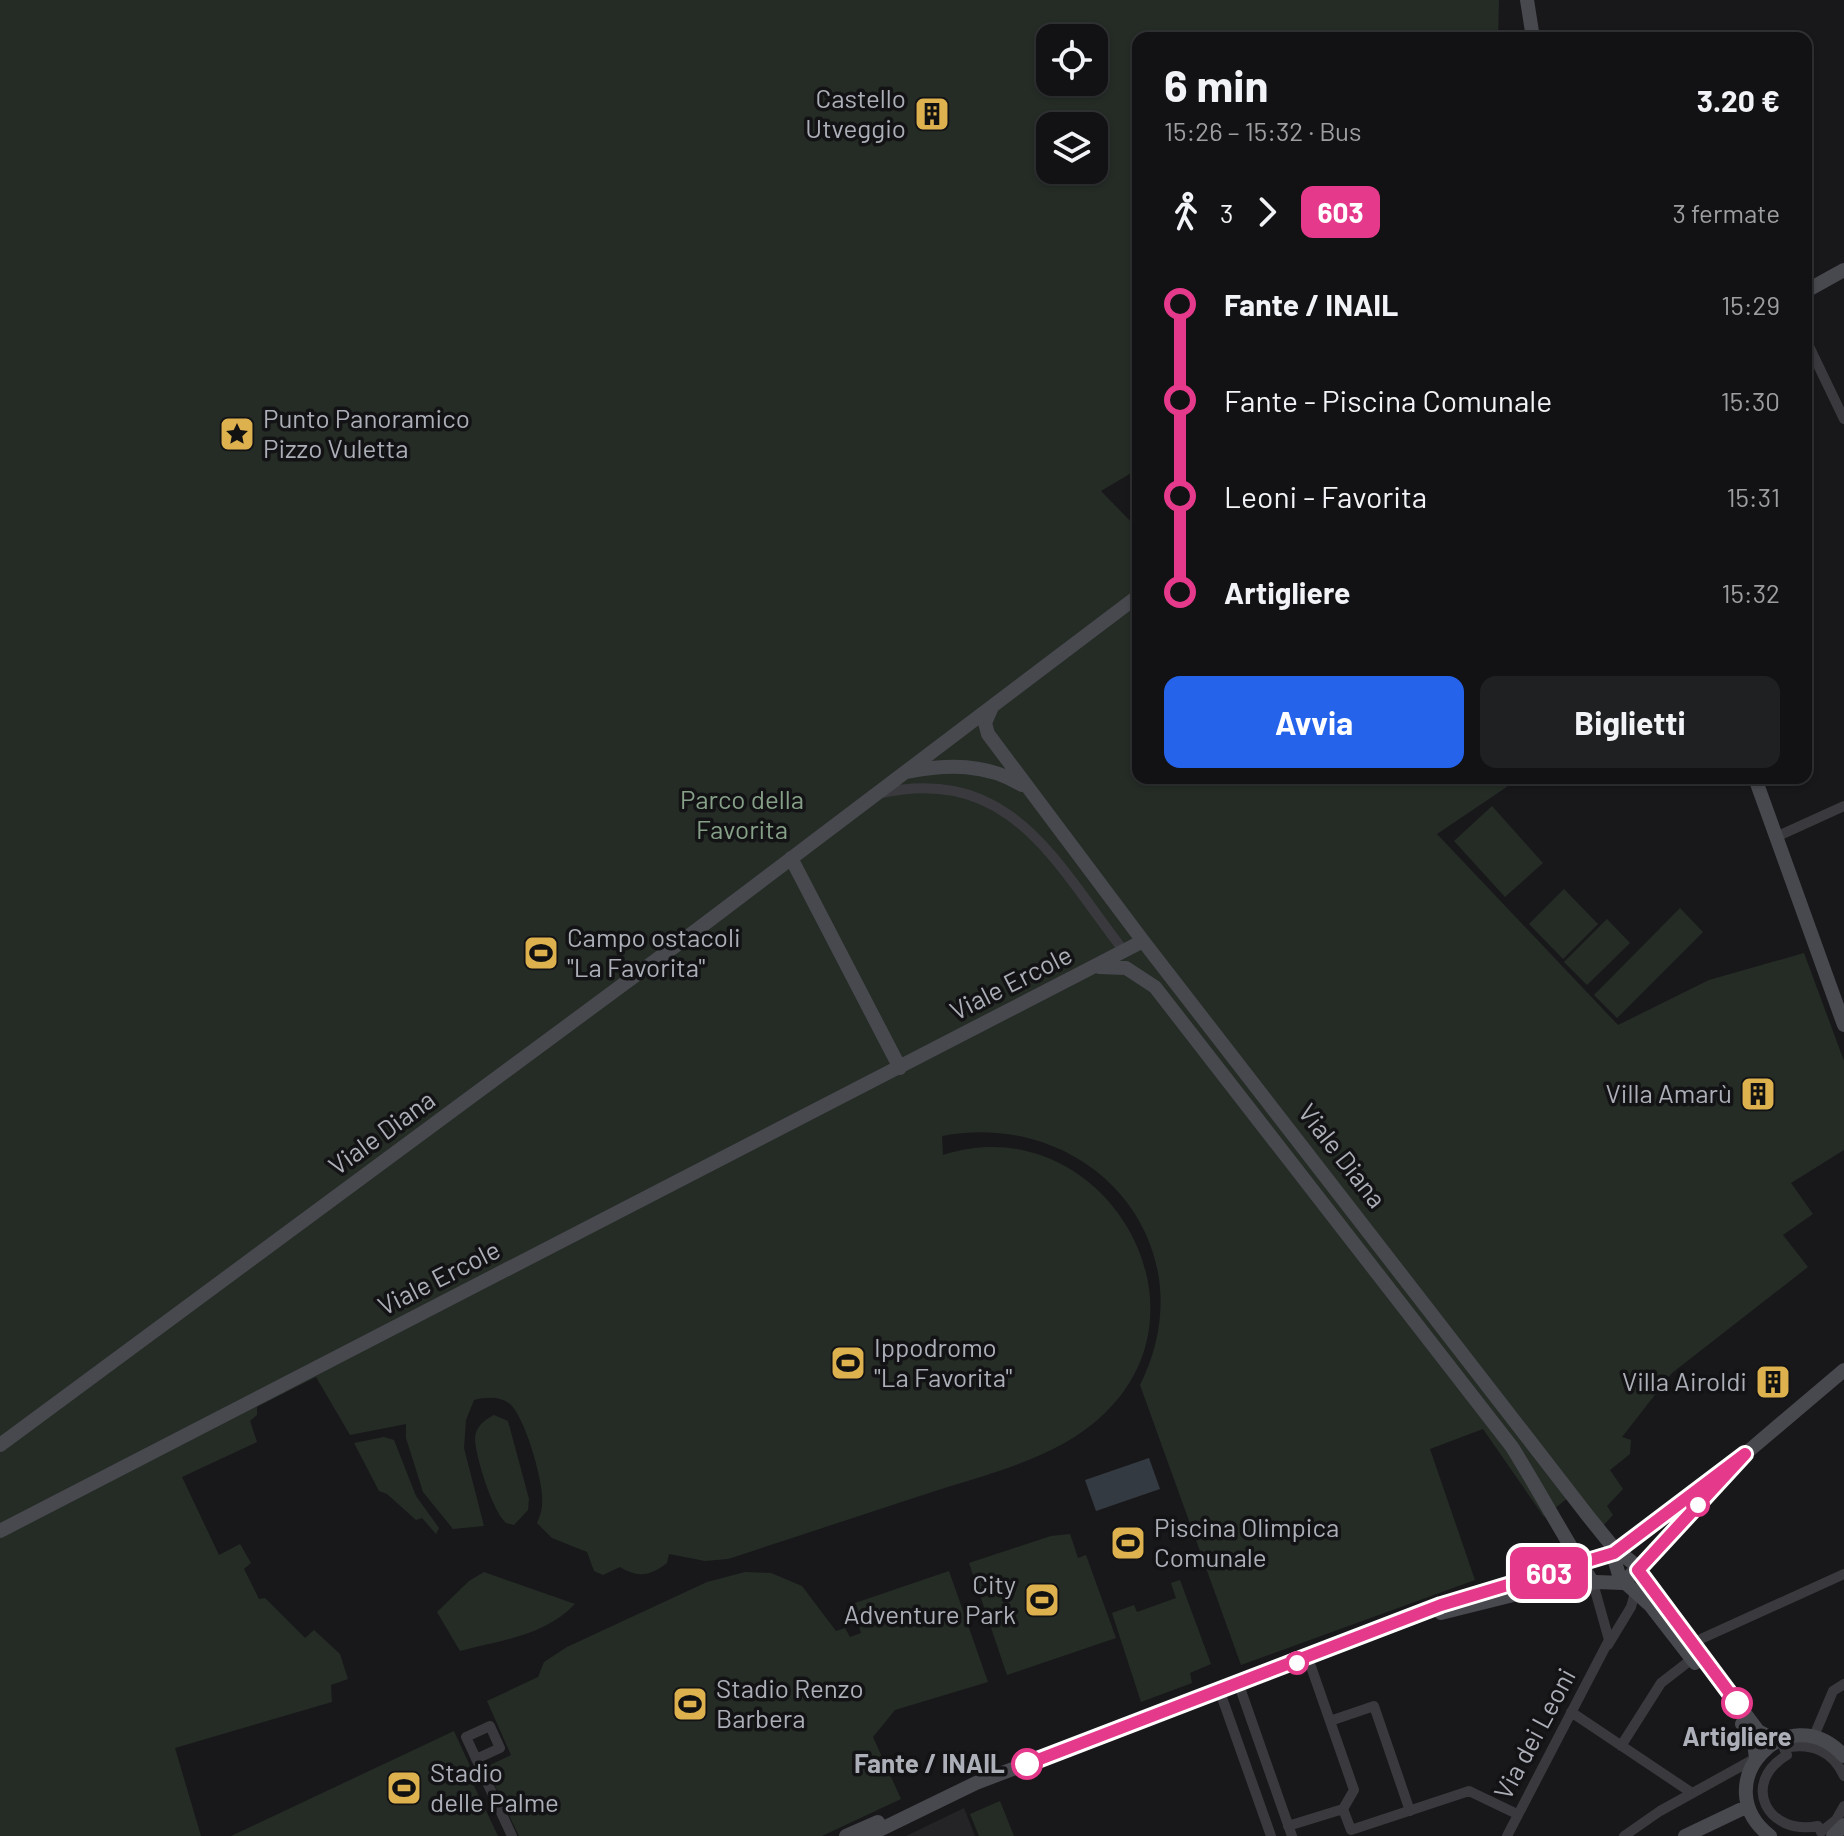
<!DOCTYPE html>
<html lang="it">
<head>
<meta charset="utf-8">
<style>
	body { margin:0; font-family:Barlow,sans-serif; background:#1f2022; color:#f1f3f6; height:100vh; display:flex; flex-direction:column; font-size:30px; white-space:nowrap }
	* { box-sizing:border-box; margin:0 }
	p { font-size:26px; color:#9c9ea0 }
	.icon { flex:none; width:44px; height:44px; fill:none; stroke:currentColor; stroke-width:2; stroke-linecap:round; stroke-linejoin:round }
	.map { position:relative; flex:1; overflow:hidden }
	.side { position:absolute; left:1132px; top:32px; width:680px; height:752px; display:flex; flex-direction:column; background:#121214; border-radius:16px; box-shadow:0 2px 6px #0004,0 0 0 2px #313234 }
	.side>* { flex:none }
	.badge { padding:0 16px; border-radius:12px; font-size:28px; line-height:52px }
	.tools { position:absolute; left:1036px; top:24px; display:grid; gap:16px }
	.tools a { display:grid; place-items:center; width:72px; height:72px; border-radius:16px; background:#121214; box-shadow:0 2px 6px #0004,0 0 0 2px #313234; font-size:40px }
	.map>.badge { position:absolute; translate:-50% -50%; box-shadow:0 0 0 4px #fff }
	.legs { display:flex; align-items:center; gap:12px; height:88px; padding:0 32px; font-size:26px }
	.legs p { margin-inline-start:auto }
	.head { display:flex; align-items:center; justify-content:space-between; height:136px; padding:0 32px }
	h1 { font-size:44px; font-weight:700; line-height:60px }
	.action { display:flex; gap:16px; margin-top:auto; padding:16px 32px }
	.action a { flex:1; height:92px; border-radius:16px; background:#2563eb; color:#fff; font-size:32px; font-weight:700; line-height:92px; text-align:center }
	.action a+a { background:#1f2022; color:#f1f3f6 }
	ul { padding:0 32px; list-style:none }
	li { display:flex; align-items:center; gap:28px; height:96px; font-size:30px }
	li i { display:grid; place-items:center; width:12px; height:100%; margin:0 10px; background:currentColor }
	li i::after { content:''; width:20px; height:20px; margin:-10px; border:6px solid; border-radius:50%; background:#121214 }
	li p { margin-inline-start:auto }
	li:first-child i { background:linear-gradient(#0000 50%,currentColor 0) }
	li:last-child i { background:linear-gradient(currentColor 50%,#0000 0) }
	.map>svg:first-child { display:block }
	.built { fill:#242427 }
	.green { fill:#252c26; fill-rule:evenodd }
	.water { fill:#343a41 }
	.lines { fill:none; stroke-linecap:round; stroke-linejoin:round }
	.street { stroke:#3a3a3e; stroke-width:10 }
	.secondary { stroke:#48494e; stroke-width:14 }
	.line-1-casing { stroke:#fff; stroke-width:18 }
	.line-1 { stroke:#e5398b; stroke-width:12 }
	.stop-1-dot { fill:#fff; stroke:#e5398b; stroke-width:4 }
	.labels { text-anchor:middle; stroke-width:7; stroke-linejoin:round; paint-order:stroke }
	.poi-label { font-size:26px; fill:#acafb8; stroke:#131315; text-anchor:start }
	.park-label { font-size:26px; fill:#86a188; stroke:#131315 }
	.street-label { font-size:26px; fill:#acafb8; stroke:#131315 }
	.stop-label { font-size:26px; font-weight:bold; fill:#acafb8; stroke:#131315 }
</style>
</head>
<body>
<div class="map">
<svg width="1844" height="1836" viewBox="0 0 1844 1836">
	<rect width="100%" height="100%" fill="#18181a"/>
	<path class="built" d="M964,1808L975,1836H906Z"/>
	<path class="green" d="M0,0H1499L1498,38H1138V469L1101,491L1138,529V778H1520L1437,834L1618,1025L1709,980L1804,953L1844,1061V1150L1791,1183L1813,1214L1783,1235L1808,1267L1672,1373L1622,1437L1631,1440L1630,1454L1610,1470L1623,1489L1607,1506L1613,1515L1601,1528L1574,1493L1544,1517L1483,1429L1430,1449L1475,1580L1241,1665L1140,1385C1210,1245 1091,1108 942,1136L943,1155C1098,1105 1221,1303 1104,1414C1057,1459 989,1473 929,1493C862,1515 795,1537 728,1559L705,1561L669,1554L667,1563C651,1576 637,1578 620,1567L603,1575L594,1571L587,1552L552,1538L537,1523C539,1518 542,1511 542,1505C545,1485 525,1417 510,1404C500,1396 486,1397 474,1400L466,1420L464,1448L484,1526L453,1529L423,1492L406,1438V1424L350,1435L316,1377L257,1407V1415L250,1421L257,1442L182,1477L219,1555L240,1544L251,1563L244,1569L259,1599L265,1598L305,1638L314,1630L340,1654L348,1679L331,1685L332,1702L175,1748L201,1836H0ZM1050,38H1094V82H1050ZM1050,126H1094V170H1050Z
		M1492,806L1543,863L1505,897L1454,841Z
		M1564,889L1598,924L1563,959L1529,924Z
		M1680,908L1703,932L1617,1018L1594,995Z
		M1607,919L1630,943L1587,985L1564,962Z
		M494,1415L508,1421L529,1499L528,1510L514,1525L506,1523C492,1510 476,1458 475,1439C475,1427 484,1420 494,1415Z
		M384,1437L394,1440L416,1496L439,1528L436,1534L422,1518L416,1520L387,1494L379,1491L354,1443Z
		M1070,1534L1078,1558L1086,1555L1116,1638L1007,1675L969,1563L1051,1536Z
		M949,1571L988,1682L895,1710L873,1737L901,1799L822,1836H519L486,1767L511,1755L487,1701L538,1677L544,1662L567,1647L707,1582L745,1572L771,1573L802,1586L836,1631L845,1628L850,1637L861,1633L852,1604Z
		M484,1572L575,1604C544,1636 502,1640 460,1651L437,1612L469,1581Z
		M1180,1580L1211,1664L1190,1673L1192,1683L1141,1702L1112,1613L1134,1605L1137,1612L1176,1598L1171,1583Z
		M454,1731L470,1766L466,1769L498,1836H231Z
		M1000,1801L1014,1836H979L970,1814Z"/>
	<path class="water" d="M1149,1458L1160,1489L1096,1511L1085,1480Z"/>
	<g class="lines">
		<path class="street" d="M1806,340L1844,419
			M881,793C1012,765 1056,864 1124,951
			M1776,837L1844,806
			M1692,1643L1844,1574
			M1608,1645L1631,1607L1635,1593
			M1308,1658L1354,1790L1343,1809L1351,1830L1469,1791L1517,1814
			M1239,1685L1292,1836
			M1220,1692L1271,1836
			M1571,1712L1692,1793
			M1330,1721L1374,1706L1410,1811
			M1814,1736L1833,1691L1844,1684
			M1621,1746L1661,1683L1692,1659
			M476,1759L500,1748L490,1726L466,1737L512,1836
			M1844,1776C1833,1751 1811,1742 1784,1748L1787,1755C1740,1783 1767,1836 1818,1826L1821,1832L1836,1820L1844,1806
			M1288,1826L1343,1809
			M1507,1836L1609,1640L1593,1583
			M1624,1836L1660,1811L1756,1758"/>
		<path class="secondary" d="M1527,0L1533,38
			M1806,291L1844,270
			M992,707L985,723L988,734L1143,941L1588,1516L1613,1547L1633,1563L1758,1731L1777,1741
			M907,772C947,764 986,763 1022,785
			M1755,778L1844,1025
			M791,858L900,1068
			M1099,967L1126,968L1155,987L1512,1447C1540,1492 1565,1539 1593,1583
			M0,1445L690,935L1138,596
			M0,1531L1143,941
			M1619,1551L1615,1562L1620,1578L1650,1605L1695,1663
			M1441,1613L1569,1581L1623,1583L1720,1481
			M1742,1724L1754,1743L1756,1758
			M846,1836L878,1822
			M867,1836L976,1783L1441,1605L1614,1553L1745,1454L1844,1370
			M1685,1836L1748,1806
			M1770,1836C1704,1785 1788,1694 1844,1756
			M1833,1836L1844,1825"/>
	</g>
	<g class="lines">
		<defs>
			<path id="line-1" d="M1027,1764L1441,1605L1614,1553L1745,1454L1638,1570L1737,1703"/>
		</defs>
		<use href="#line-1" class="line-1-casing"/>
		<use href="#line-1" class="line-1"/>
	</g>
	<defs>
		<symbol id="building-square" viewBox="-11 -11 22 22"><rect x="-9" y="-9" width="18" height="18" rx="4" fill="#dcb14e" stroke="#131315"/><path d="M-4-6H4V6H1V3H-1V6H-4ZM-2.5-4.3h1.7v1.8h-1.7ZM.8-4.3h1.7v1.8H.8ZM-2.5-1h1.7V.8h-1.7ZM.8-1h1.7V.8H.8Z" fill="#111"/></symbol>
		<symbol id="sight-square" viewBox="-11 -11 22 22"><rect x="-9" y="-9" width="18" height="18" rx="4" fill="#dcb14e" stroke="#131315"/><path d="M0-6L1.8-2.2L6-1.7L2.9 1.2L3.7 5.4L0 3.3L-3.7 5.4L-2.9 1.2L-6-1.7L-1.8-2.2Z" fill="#111"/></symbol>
		<symbol id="stadium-square" viewBox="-11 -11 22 22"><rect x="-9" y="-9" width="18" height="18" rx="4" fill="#dcb14e" stroke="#131315"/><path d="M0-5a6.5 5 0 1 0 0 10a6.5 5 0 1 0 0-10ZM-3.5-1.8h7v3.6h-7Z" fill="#111"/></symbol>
	</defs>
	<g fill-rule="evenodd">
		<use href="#building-square" x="912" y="94" width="40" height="40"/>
		<use href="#sight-square" x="217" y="414" width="40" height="40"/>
		<use href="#stadium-square" x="521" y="933" width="40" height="40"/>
		<use href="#building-square" x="1738" y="1074" width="40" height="40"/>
		<use href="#stadium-square" x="828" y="1343" width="40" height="40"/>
		<use href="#building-square" x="1753" y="1362" width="40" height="40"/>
		<use href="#stadium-square" x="1108" y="1523" width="40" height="40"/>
		<use href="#stadium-square" x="1022" y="1580" width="40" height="40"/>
		<use href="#stadium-square" x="670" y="1684" width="40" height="40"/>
		<use href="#stadium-square" x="384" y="1768" width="40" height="40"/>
	</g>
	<g class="stop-1-dot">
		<circle cx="1698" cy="1505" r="10"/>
		<circle cx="1297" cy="1663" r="10"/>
		<circle cx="1737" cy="1703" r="14"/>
		<circle cx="1027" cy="1764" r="14"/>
	</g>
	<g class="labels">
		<g class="poi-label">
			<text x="906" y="108" text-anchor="end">Castello<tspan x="906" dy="30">Utveggio</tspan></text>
			<text x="263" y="428">Punto Panoramico<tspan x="263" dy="30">Pizzo Vuletta</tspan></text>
			<text x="567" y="947">Campo ostacoli<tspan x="567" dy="30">"La Favorita"</tspan></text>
			<text x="1732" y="1103" text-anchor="end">Villa Amarù</text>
			<text x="874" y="1357">Ippodromo<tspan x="874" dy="30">"La Favorita"</tspan></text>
			<text x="1747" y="1391" text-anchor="end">Villa Airoldi</text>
			<text x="1154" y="1537">Piscina Olimpica<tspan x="1154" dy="30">Comunale</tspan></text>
			<text x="1016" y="1594" text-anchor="end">City<tspan x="1016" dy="30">Adventure Park</tspan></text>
			<text x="716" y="1698">Stadio Renzo<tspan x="716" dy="30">Barbera</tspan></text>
			<text x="430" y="1782">Stadio<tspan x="430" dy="30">delle Palme</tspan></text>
		</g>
		<g class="park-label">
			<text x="742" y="809">Parco della<tspan x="742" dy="30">Favorita</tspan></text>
		</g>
		<g class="street-label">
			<text transform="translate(1011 983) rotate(-27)" y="9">Viale Ercole</text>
			<text transform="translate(382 1133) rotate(-36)" y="9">Viale Diana</text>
			<text transform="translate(1342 1156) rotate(52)" y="9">Viale Diana</text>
			<text transform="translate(439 1278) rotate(-27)" y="9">Viale Ercole</text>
			<text transform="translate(1535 1734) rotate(-62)" y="9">Via dei Leoni</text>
		</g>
		<g class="stop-label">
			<text x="1737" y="1746">Artigliere</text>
			<text x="1005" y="1773" text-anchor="end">Fante / INAIL</text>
		</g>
	</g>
</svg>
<div class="tools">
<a><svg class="icon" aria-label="locate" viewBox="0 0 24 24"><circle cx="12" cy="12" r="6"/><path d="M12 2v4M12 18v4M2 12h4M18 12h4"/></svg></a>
<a><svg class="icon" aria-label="layers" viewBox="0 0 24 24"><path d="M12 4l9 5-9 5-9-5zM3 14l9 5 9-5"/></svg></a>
</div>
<b class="badge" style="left:1549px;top:1573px;background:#e5398b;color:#fff">603</b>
<section class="side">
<div class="head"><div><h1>6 min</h1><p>15:26 – 15:32 · Bus</p></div><b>3.20 €</b></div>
<div class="legs"><svg class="icon" aria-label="walk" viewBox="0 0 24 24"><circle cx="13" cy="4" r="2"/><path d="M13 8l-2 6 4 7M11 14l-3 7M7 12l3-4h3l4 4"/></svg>3<svg class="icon" aria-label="forward" viewBox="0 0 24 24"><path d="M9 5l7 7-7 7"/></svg><b class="badge" style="background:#e5398b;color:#fff">603</b><p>3 fermate</p></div>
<ul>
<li><i style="color:#e5398b"></i><b>Fante / INAIL</b><p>15:29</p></li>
<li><i style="color:#e5398b"></i><span>Fante - Piscina Comunale</span><p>15:30</p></li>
<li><i style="color:#e5398b"></i><span>Leoni - Favorita</span><p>15:31</p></li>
<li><i style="color:#e5398b"></i><b>Artigliere</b><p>15:32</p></li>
</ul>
<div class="action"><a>Avvia</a><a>Biglietti</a></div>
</section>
</div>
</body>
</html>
